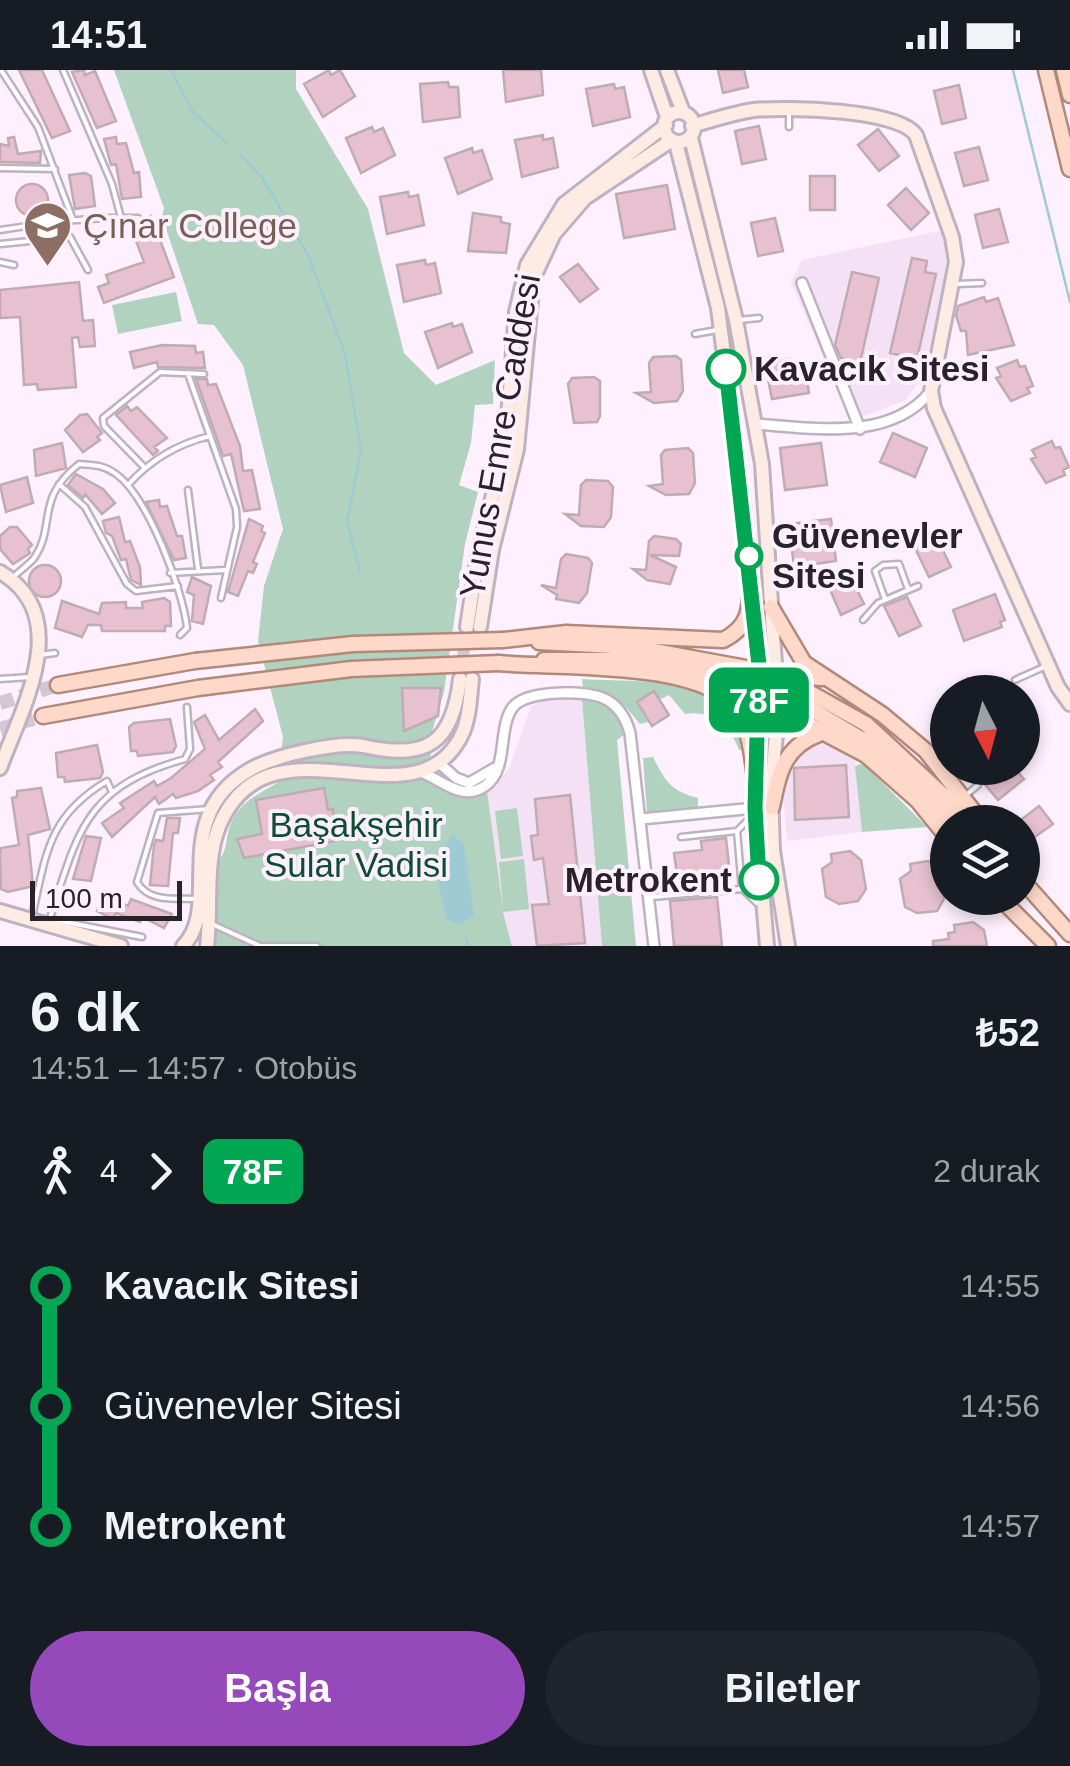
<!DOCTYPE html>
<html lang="tr">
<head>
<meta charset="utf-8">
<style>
	body { margin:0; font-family:Helvetica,sans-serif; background:#20242c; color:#f1f3f6; height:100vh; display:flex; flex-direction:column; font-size:38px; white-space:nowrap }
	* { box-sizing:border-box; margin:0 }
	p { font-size:32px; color:#9ea1a6 }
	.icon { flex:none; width:55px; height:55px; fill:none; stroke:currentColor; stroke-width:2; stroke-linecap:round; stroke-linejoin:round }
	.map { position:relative; height:876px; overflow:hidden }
	.sheet { display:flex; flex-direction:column; background:#171b24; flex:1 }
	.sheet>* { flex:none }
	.badge { padding:0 20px; border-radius:15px; font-size:35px; line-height:65px }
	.needle { width:65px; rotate:174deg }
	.tools { position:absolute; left:930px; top:605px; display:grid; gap:20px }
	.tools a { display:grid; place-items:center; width:110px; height:110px; border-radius:50%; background:#171b24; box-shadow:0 5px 15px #0003; font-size:50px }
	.scale { position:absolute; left:30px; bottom:25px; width:152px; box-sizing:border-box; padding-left:10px; border:5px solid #282328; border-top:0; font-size:28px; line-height:35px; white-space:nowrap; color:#282328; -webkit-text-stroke:8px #fef0fe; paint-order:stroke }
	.map>.badge { position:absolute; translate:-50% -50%; box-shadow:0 0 0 5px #fff }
	.legs { display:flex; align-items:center; gap:15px; height:110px; padding:0 30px; font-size:32px }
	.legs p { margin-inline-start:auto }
	.overview { display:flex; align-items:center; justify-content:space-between; height:170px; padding:0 30px }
	h1 { font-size:55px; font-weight:800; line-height:75px }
	.cta { display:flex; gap:20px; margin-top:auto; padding:20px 30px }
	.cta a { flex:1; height:115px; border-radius:60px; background:#9549bb; color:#fff; font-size:40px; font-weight:800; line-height:115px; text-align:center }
	.cta a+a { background:#20242c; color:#f1f3f6 }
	ul { padding:0 30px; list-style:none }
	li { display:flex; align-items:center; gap:35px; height:120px; font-size:38px }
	li i { display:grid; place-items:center; width:15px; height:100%; margin:0 12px; background:currentColor }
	li i::after { content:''; width:25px; height:25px; margin:-12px; border:8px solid; border-radius:50%; background:#171b24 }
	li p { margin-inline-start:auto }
	li:first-child i { background:linear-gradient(#0000 50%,currentColor 0) }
	li:last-child i { background:linear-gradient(currentColor 50%,#0000 0) }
	.status { display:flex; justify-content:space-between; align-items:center; height:70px; padding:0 50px; background:#171b24; direction:ltr }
	.status svg { height:28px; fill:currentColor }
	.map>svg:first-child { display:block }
	.built { fill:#f5e1f5 }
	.green { fill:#b1d2bf }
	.water { fill:#9ecad3 }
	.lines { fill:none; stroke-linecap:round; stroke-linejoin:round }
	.stream { stroke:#9ecad3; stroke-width:2.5 }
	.building { fill:#e7c1cf; stroke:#bfacb3; stroke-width:2.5 }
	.secondary-tunnel { stroke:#d3c7d3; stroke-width:12; stroke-dasharray:12 6; stroke-linecap:butt }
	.primary-tunnel { stroke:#d3c7d3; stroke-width:14; stroke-dasharray:14 7; stroke-linecap:butt }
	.lane-casing { stroke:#bfb2c0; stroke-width:9 }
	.street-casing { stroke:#bfb2c0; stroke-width:14 }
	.secondary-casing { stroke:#bfb2c0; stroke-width:18 }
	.primary-casing { stroke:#b2897a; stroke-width:19 }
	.lane { stroke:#fff; stroke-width:4 }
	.street { stroke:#fff; stroke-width:9 }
	.secondary { stroke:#feece4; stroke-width:12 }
	.primary { stroke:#fed9ca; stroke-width:14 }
	.primary-bridge-casing { stroke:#b2897a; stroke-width:19; stroke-linecap:butt }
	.primary-bridge { stroke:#fed9ca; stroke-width:14 }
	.line-1-casing { stroke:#fff; stroke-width:22 }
	.line-1 { stroke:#00a651; stroke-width:15 }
	.stop-1-dot { fill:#fff; stroke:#00a651; stroke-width:5 }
	.labels { text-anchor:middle; stroke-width:8; stroke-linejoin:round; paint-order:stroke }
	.education-label { font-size:35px; fill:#785e54; stroke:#fef0fe; text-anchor:start }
	.stop-label { font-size:35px; font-weight:bold; fill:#282328; stroke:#fef0fe; text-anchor:start }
	.street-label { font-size:35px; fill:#282328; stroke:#fef0fe }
	.park-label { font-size:35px; fill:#0e4d32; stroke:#fef0fe }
</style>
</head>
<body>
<div class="status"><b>14:51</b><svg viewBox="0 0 49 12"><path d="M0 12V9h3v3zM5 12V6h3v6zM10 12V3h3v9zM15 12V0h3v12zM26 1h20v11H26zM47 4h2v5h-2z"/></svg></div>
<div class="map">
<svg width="1070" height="876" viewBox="0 0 1070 876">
	<rect width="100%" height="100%" fill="#fef0fe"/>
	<path class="built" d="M943,160L947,200L927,300L906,330L851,351L791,212L802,190Z
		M582,629L602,876H512L500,829L487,721L509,699L531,636L543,630Z
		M826,674L855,688L862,762L787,771L783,726L789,695L806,678Z"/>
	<path class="green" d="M114,0H296V19L368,139L404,283L436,315L495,290L493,334L475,335L471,373L459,415L478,422L465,474L444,622L431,665L430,708L474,724L487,721L503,839L499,792L524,789L529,839L503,842L512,876H215L217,792C226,782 225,777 228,763C234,736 254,726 277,713L283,667L258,571L264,516L283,459L243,295L214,255L198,254L162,147L164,138Z
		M176,222L182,251L118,264L112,235Z
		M582,609C621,612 707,606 730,643C737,654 740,667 745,679L739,680C730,655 713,640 685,644L669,625L661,629L654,621L636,632L648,652L640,654C623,632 611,620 583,617Z
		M582,629C608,632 618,639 626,663L617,670L636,876H602Z
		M653,687C665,711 671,721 698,728V739L647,743L643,688Z
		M863,693L927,757L862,762L855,696Z
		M517,738L523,786L501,789L495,741Z"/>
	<path class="water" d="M452,765L464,773L474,846L459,855L446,849L437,807L399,797L406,791C430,801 441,782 452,765Z"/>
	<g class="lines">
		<path class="stream" d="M171,0L193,42L228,74
			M1013,0L1070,232
			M240,84L263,109L308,185L345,284L361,380L347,452L360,501
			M466,868L469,876"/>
	</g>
	<path class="building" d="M19,0H42L70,61L52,68Z
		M84,0L85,5L95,1L116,51L97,58L72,2Z
		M329,0L331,5L340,0L355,26L323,47L304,14Z
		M503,0H541L543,25L506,32Z
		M718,0H744L748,17L723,23Z
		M448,12L449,17H458L460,47L423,52L420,14Z
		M614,14L615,19L624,17L630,47L593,56L586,19Z
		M959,15L966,48L942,54L934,21Z
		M759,56L766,89L742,94L735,61Z
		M372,57L374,62L383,58L395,85L361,103L346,68Z
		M878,59L899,86L879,101L858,75Z
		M543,65V70L553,68L558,97L522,107L515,70Z
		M14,67L18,84L41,81L40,93L0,92V74L9,76L8,68Z
		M116,67L117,74L126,73L134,103L139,102L141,127L122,129L116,94L111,95L104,69Z
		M979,77L988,110L964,116L955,83Z
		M472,78L473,83L482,80L492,109L458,124L445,88Z
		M85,103L91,106L95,136L75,139L69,105Z
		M810,106H835V140H810Z
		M16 130a16 16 0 1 1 32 0a16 16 0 1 1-32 0Z
		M667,115L675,159L624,168L616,124Z
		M906,118L929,143L911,160L888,135Z
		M408,122L409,127L418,125L424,155L387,164L380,127Z
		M999,139L1008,172L983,178L975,145Z
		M473,143L501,147V152L510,154L506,183L468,181Z
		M151,146L174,207L104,233L98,217L109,213L106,205L144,192L133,163L138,161L135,154Z
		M775,148L783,181L758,186L751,153Z
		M912,188L927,191L925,202L936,204L917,289L890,283Z
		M425,190L426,195L435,193L441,223L404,232L397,195Z
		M578,194L598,219L580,232L560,207Z
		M852,202L879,208L860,293L841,288L835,275Z
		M79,212L83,251L93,250L95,276L80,277L78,267L72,268L76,317L38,320L37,314L24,315L20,247L0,248V220Z
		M984,227L986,232L998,228L1014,275L968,285L966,261H961L956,246L958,236Z
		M452,253L453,257L462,254L472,282L438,298L425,262Z
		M162,275L195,276L196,283L203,282L205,298L158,297L157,292L134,298L130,282Z
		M676,286L681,290L683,321L677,331L654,333L636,323L651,322L649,293L653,287Z
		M790,289L791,295L804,293L809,323L772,329L765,294Z
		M1017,290L1020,297L1025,296L1033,316L1027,318L1030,323L1011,331L996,308L1001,306L997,298Z
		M594,307L600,311V346L597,352L574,353L568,314L572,308Z
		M207,309L208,315L216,314L240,376L243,401L252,400L260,439L244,441L231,384L223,386L196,309Z
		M127,336L131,341L137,337L167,368L154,377L158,381L153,385L116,345Z
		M87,344L102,363L97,367L100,370L83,382L65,360L80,345Z
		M893,363L927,378L915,407L880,392Z
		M1052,371L1055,378L1060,377L1069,397L1063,400L1065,405L1046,413L1031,389L1036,387L1032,380Z
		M62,373L66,398L36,406L34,380Z
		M821,373L827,415L785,420L780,378Z
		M688,378L693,383L695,413L689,424L666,425L649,416L663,414L661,385L665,380Z
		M76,404L103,419L115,433L102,444L85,424L83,428L68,415Z
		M27,407L33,433L6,442L0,415Z
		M586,410L608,411L613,417L611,447L604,457L581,456L565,444L579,445L581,415Z
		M159,430L160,437L167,436L177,466H182L186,488L174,490L146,432Z
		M119,447L125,472L130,471L140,497L141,515L131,510L126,489L121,490L112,466L106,463L103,451Z
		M249,449L263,456L261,461L265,463L253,492L257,494L253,503L248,501L238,526L228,522Z
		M831,449L836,491L794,497L789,454Z
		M10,457H17L32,475L28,479L30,483L13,494L0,479V466Z
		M654,466L676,469L681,474L679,486L650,485L676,497L670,514L647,510L633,499L646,500L649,471Z
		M936,466L951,497L929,507L914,476Z
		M566,484L588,488L592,493L587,523L579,533L556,529L557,525L541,515L556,518L561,489Z
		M29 511a16 16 0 1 1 32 0a16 16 0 1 1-32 0Z
		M849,503L864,534L841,545L827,513Z
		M192,507L211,516L203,554L192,551L194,525L187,522Z
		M995,524L1005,550L1000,552L1002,557L964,571L953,540Z
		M907,527L921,556L899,566L884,536Z
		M164,528L170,532L171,556H165V561H102L101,555H88L82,567L55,558L62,531L99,544L102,533L126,532V538H143L142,532Z
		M402,618H441L438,646L404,661Z
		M654,621L669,645L652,656L637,632Z
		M255,639L263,651L218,692L222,697L210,705L214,710L198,721L176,728L173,724L159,734L155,727L112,767L102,753L124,738L120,733L154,711L157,716L171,708L205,679L194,652L205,645L219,670Z
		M170,649L176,676L173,682L138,686L137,681H131L129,657L134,653Z
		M97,675L103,702L100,708L65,712L64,707H58L56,683Z
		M846,695L849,747L795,750L794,698Z
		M981,698H1014L1024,709L998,730L983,712L986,704Z
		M41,718L50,759L28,765L33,816L8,822L1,819L0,784L1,778L19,775L12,728L17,727V721Z
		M324,718L328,740L333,739L335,771L244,788L237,769L262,764L256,730Z
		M570,725L585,873L537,876L532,835L549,834L543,788L534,790L531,766L538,765L535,729Z
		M1039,736L1053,754L1022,776V749Z
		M167,748H180L178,763H173L168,816L150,815L154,775L156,770L163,771Z
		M86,766L101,768L91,811L73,809Z
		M726,768L730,805L696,809V817L679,819L674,783L702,780L701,771Z
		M850,781L861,790L866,819L858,831L839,834L826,827L822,799L832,792L831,784Z
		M928,791L940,799L944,829L937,841L917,843L905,837L900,809L911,801L910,794Z
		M106,824L128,836L131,829L172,844L164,858L142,847L140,852L116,843L113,849L97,841Z
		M717,827L722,876H674L670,831Z
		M973,852L984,860L987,876H933V871L949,869L948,863L955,862L954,855Z"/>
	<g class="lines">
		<path class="secondary-tunnel" d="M460,609L466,565"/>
		<path class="primary-tunnel" d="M0,633L58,615
			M0,659L43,646"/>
		<defs>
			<path id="lane" d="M1,0L38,57L73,150
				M63,0L112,114L120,144
				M789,42V57
				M0,98L55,99
				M0,160C46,153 95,146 138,148
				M0,174L70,167L88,200
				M0,192L14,195
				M957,214L982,213
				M739,250L759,248
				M695,264L717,260
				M188,304L236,439L237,457L221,528
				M144,397L104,356L103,348L160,302L204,304
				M59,414L85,437L127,514L136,521L178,516
				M128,415C151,389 177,374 210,366
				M188,420L198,499
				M170,503L225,500
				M11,509C18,502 29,495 35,487C56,454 35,429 79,394C94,395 104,395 116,404C148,427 183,520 187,558L180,565
				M885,529L875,501L883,495L899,494L908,519
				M863,550L878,533L918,516
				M40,585L55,583
				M0,609L30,607
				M1015,610L1044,597
				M965,726L978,715
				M752,746L737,761L742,819L757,833
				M681,767L737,761
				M652,827L742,819
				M197,829C176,828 149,833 137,812L158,743L209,739
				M32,847C46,784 48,746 107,711L112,722
				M50,849L142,867
				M49,851C78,762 84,717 185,689L190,679L187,637
				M212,854L260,876H317"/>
			<path id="street" d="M802,213L860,359
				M756,354C812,358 891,372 931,321
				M439,693L456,708L469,713L495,698
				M421,702C442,710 462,732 485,716C509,700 497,658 513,637C526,620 585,620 603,628C619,635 626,648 630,663L654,876
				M641,749L755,738"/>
			<path id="secondary" d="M651,0L667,47
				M667,0L683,42
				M664 57a15 15 0 1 1 30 0a15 15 0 1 1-30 0Z
				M692,56C712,50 733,43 754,40C786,37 898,39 916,65L952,167L956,192L931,321L934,338L1058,617L1070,634
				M691,68L736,250L762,394L778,640L771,723L773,781L788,876
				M676,73L718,238L744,441L759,595L755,738L767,876
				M0,502C75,546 22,638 0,698
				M467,557L478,484L506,373L516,242L527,195L564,134L666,55
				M480,557L492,480L517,379L533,209L554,164L585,128L672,70
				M0,841L121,876
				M183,876C224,835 166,747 251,699C274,686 337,671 363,676C426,690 452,675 460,609
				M207,876C212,837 204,791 220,754C272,636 418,764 463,662C470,645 470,626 472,609"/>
			<path id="primary" d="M1046,0L1070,99
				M1064,0L1070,25
				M771,537L804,593L883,645L926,681L982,752
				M503,570L566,563L723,570C751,556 750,538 751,508
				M539,572L632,577L746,598
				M544,590H641L744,608
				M499,593C557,599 702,589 737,640C751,661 752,689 756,714
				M822,608L798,606C786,619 786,632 794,647L866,685L918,731L948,768
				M58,615L195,591
				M800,617L866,654L972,752
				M794,629L883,682L951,752
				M43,646L198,618
				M772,737C779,702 784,677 819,664
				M1022,810L1070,864
				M1000,828L1048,876"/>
		</defs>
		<use href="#lane" class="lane-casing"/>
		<use href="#street" class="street-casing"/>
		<use href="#secondary" class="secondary-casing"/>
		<use href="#primary" class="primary-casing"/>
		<use href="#lane" class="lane"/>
		<use href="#street" class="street"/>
		<use href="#secondary" class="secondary"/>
		<use href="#primary" class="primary"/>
		<defs>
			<path id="primary-bridge" d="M195,591L353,574L503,570
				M198,618L351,599L499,593"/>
		</defs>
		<use href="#primary-bridge" class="primary-bridge-casing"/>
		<use href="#primary-bridge" class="primary-bridge"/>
	</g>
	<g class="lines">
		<defs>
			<path id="line-1" d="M726,299L759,595L755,738L759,810"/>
		</defs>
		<use href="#line-1" class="line-1-casing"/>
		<use href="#line-1" class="line-1"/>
	</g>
	<defs>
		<symbol id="university-pin" viewBox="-11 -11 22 30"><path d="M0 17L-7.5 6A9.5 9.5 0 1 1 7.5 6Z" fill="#8d6e63" stroke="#fef0fe"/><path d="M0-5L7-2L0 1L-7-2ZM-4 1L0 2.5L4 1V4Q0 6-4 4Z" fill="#fff"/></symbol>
	</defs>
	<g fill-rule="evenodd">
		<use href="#university-pin" x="20" y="128" width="55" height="75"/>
	</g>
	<g class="stop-1-dot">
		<circle cx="726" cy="299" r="18"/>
		<circle cx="749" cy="486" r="12"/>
		<circle cx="759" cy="810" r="18"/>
	</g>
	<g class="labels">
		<g class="education-label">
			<text x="83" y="168">Çınar College</text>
		</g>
		<g class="stop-label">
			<text x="754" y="311">Kavacık Sitesi</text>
			<text x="772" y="478">Güvenevler<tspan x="772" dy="40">Sitesi</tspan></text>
			<text x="732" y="822" text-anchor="end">Metrokent</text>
		</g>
		<g class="street-label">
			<text transform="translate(500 366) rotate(-80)" y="12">Yunus Emre Caddesi</text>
		</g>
		<g class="park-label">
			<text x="356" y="767">Başakşehir<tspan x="356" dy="40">Sular Vadisi</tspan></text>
		</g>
	</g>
</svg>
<div class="tools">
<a><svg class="needle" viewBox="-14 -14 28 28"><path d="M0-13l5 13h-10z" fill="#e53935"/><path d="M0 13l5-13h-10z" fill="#9ea1a6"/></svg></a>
<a><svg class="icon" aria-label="layers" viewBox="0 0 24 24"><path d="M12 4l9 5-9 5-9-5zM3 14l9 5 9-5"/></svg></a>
</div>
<div class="scale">100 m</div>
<b class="badge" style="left:759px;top:630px;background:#00a651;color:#fff">78F</b>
</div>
<section class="sheet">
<div class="overview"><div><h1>6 dk</h1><p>14:51 – 14:57 · Otobüs</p></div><b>₺52</b></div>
<div class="legs"><svg class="icon" aria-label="walk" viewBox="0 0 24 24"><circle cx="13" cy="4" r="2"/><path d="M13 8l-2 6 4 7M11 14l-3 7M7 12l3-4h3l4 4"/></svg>4<svg class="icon" aria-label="forward" viewBox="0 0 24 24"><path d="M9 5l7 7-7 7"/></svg><b class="badge" style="background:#00a651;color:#fff">78F</b><p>2 durak</p></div>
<ul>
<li><i style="color:#00a651"></i><b>Kavacık Sitesi</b><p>14:55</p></li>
<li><i style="color:#00a651"></i><span>Güvenevler Sitesi</span><p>14:56</p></li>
<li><i style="color:#00a651"></i><b>Metrokent</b><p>14:57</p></li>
</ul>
<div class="cta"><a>Başla</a><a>Biletler</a></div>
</section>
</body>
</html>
